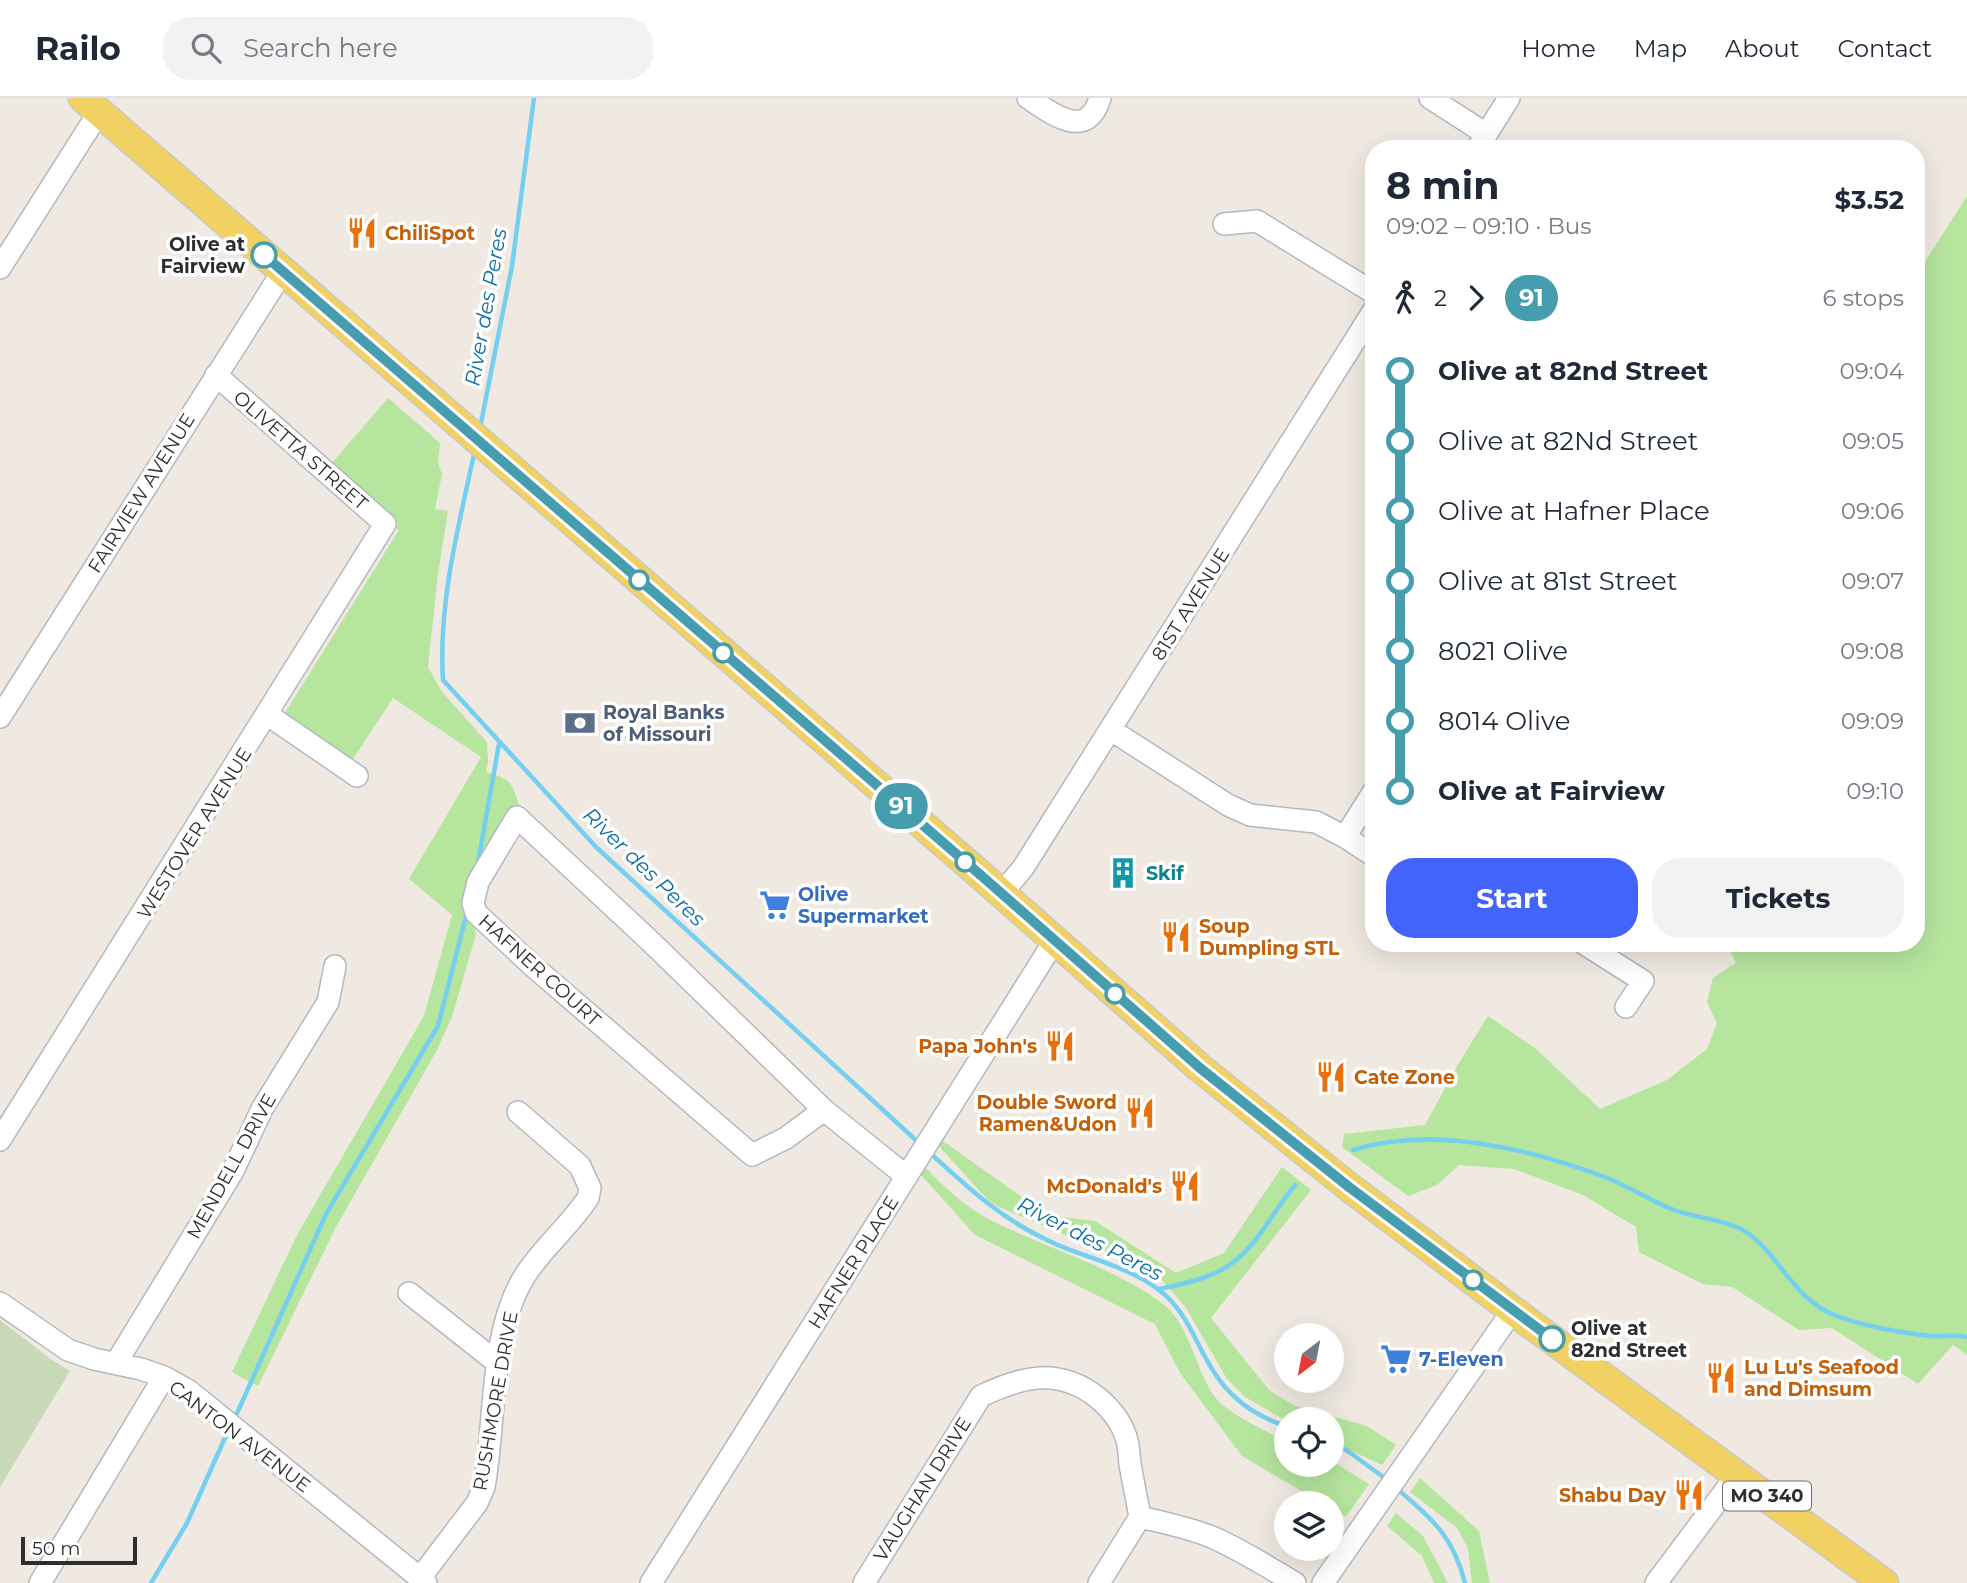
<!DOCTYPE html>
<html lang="en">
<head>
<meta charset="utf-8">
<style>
	body { margin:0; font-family:Montserrat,sans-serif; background:#f2f2f3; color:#1f2937; height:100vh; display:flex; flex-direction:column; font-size:26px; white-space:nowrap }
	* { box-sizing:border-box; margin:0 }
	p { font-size:23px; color:#747a83 }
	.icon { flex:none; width:38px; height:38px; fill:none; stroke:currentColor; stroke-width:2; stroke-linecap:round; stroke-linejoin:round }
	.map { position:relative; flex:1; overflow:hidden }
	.sheet { position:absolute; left:1365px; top:42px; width:560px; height:812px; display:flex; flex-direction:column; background:#fff; border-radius:28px; box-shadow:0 7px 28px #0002 }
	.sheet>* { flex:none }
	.badge { padding:0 14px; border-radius:23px; font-size:24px; line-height:46px }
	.needle { width:46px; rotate:212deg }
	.tools { position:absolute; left:1274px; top:1225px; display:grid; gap:14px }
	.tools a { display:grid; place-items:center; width:70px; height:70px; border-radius:50%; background:#fff; box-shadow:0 7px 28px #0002; font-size:35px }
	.scale { position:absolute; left:21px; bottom:18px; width:116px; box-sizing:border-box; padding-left:7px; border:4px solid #2e2e2e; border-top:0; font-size:19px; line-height:24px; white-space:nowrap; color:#2e2e2e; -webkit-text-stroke:5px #fff; paint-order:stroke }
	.map>.badge { position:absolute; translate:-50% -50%; box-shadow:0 0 0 4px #fff }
	.legs { display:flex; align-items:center; gap:10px; height:77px; padding:0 21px; font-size:23px }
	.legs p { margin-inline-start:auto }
	.headline { display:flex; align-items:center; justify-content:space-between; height:119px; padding:0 21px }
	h1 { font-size:38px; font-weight:700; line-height:52px }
	.action { display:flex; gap:14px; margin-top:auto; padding:14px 21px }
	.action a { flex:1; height:80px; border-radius:28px; background:#4264fb; color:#fff; font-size:28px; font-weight:700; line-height:80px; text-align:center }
	.action a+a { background:#f2f2f3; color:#1f2937 }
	ul { padding:0 21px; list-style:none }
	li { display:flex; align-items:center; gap:24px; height:70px; font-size:26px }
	li i { display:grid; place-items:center; width:10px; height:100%; margin:0 9px; background:currentColor }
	li i::after { content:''; width:18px; height:18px; margin:-9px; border:5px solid; border-radius:50%; background:#fff }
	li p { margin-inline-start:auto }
	li:first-child i { background:linear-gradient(#0000 50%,currentColor 0) }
	li:last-child i { background:linear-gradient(currentColor 50%,#0000 0) }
	header { display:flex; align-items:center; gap:42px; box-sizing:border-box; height:98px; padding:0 35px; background:#fff; border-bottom:2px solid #e0e1e3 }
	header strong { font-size:33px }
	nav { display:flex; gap:38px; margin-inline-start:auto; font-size:24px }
	.search { width:490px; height:63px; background:#f2f2f3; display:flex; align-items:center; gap:18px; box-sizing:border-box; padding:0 24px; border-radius:28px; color:#747a83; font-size:26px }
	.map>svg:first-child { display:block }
	.green { fill:#b6e59e }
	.cemetery { fill:#c8d9b8 }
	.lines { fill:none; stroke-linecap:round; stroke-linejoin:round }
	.stream { stroke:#75cff0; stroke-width:4.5 }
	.minor-casing { stroke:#b4b7c1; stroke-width:24 }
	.major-casing { stroke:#c9c9c9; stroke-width:31 }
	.minor { stroke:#fff; stroke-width:21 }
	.major { stroke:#f2d163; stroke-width:28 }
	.line-1-casing { stroke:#fff; stroke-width:16 }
	.line-1 { stroke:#469dad; stroke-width:10 }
	.stop-1-dot { fill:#fff; stroke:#469dad; stroke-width:3.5 }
	.labels { text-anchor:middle; stroke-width:7; stroke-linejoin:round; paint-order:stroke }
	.shield { fill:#fff; stroke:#6d6d6d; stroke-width:2 }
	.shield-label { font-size:18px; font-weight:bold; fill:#2e2e2e }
	.food-label { font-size:19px; font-weight:bold; fill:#c56008; stroke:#fff; text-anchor:start }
	.stop-label { font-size:19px; font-weight:bold; fill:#2e2e2e; stroke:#fff; text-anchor:end }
	.street-label { font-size:19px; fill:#2e2e2e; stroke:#fff }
	.service-label { font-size:19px; font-weight:bold; fill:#4e5e75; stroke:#fff; text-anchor:start }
	.culture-label { font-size:19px; font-weight:bold; fill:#0d838f; stroke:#fff; text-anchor:start }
	.shop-label { font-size:19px; font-weight:bold; fill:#366cbe; stroke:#fff; text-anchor:start }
	.water-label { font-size:21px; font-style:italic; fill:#0d6fa3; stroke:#fff }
</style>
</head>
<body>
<header>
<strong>Railo</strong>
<div class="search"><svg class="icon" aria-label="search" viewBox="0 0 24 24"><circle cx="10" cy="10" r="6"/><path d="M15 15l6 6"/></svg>Search here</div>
<nav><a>Home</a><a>Map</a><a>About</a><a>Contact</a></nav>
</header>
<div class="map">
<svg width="1967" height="1485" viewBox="0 0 1967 1485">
	<rect width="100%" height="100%" fill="#efe9e1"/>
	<path class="green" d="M1967,98V1257L1953,1247L1918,1286L1832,1230L1799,1232L1732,1189L1703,1186L1639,1154L1636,1129L1583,1097L1514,1071L1459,1067L1437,1087L1408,1098L1342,1049L1344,1036L1425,1027L1457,968L1488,918L1536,951L1600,1011L1667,982L1707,951L1717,925L1707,904L1713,880L1736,865L1726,845H1916V178Z
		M388,300L440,345L438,365L442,376L435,411L448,413L438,476L428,569L442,594L487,644L488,663L486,674C509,680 512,684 519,707L487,751L471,814L476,836L452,919L436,954L337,1127L258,1288L232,1274L297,1137L424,918L452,817L409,781L481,659L393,600L353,661L289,621L285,615L399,432L396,430L398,425L395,420L331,366Z
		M943,1043L1047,1117L1095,1123L1176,1175L1224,1155L1282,1069L1311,1092L1211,1220L1269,1292L1293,1307L1367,1328L1396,1347L1382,1367L1332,1344V1321L1286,1323L1245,1299L1227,1281L1186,1210L1163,1183L1136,1167L999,1109L987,1101L939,1048Z
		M926,1070C944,1089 963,1107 987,1120C1041,1149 1115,1169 1163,1206C1191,1228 1195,1272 1215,1299C1228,1316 1266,1333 1286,1343V1367H1332V1363L1369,1386L1346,1419L1332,1411V1405H1322L1242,1358L1180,1275L1155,1226L975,1137L921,1077Z
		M1420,1380L1479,1433L1490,1485H1472L1468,1450L1457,1430L1410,1394Z
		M1396,1415L1423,1438L1448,1485H1434L1422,1458L1387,1428Z"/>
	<path class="cemetery" d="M0,1222L52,1262L70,1273L0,1389Z"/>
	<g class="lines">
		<path class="stream" d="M480,330L512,168L534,0
			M475,352C459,426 438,505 443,582L596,749L919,1045
			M478,765L499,646
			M1353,1052C1432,1027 1531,1051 1607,1080C1630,1089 1651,1103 1674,1112C1698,1121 1728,1121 1749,1136C1780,1159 1795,1201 1832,1216C1857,1227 1902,1235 1930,1238C1943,1239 1954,1236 1967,1239
			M928,1053C966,1088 1000,1120 1047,1142C1083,1160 1127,1167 1159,1192C1191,1216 1197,1254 1221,1284C1238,1306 1261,1320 1286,1328
			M1159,1191C1183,1186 1213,1180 1232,1165C1258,1146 1274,1112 1295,1087
			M234,1322L326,1116L438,928L467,814
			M1332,1344L1349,1354L1386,1381
			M1395,1389C1431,1420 1453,1437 1465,1485
			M151,1485L187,1425L228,1333"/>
		<defs>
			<path id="minor" d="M1028,0C1051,15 1087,44 1100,0
				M1430,0L1486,36
				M1477,51L1509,0
				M1224,126L1257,123L1374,195
				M0,170L99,14
				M268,617L357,678
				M0,619L283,173
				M1111,632L1228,707L1250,717L1316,724L1345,739L1374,758
				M1345,739L1374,693
				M1001,796L1023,770L1374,212
				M1583,845L1643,883L1626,909
				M824,1012L786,1040L752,1057L534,869L476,815L473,805L478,784L517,719L650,843L824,1012L906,1078
				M0,1042L385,426L216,277
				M409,1195L499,1266
				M0,1205L68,1252L94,1261L141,1271L164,1279L189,1293L426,1485
				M116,1265L233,1073L262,1011L328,904L335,868
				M420,1480L477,1405L484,1389C496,1324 489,1237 524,1179C542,1150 569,1129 588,1100L590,1090L580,1068L518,1014
				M40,1485L164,1279
				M651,1485L1055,842
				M864,1485L981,1298C1023,1278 1059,1269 1098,1300C1110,1310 1121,1323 1126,1339C1129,1347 1129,1357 1130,1366C1133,1384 1137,1402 1140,1419C1165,1425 1191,1430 1214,1440C1243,1453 1268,1469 1295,1485
				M1099,1485L1140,1419
				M1323,1485L1513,1212
				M1656,1485L1737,1377"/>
			<path id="major" d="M83,0L984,780L1200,970L1349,1089L1532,1227L1884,1485"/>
		</defs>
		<use href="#minor" class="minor-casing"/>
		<use href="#major" class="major-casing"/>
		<use href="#minor" class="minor"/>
		<use href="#major" class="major"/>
	</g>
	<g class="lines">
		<defs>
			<path id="line-1" d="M264,157L984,780L1200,970L1349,1089L1552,1241"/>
		</defs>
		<use href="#line-1" class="line-1-casing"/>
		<use href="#line-1" class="line-1"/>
	</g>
	<defs>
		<symbol id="restaurant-bare" viewBox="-9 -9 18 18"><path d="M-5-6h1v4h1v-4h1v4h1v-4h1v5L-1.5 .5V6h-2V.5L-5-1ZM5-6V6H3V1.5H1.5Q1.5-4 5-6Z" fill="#e8710a" stroke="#fff" stroke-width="2.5" paint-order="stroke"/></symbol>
		<symbol id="bank-bare" viewBox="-9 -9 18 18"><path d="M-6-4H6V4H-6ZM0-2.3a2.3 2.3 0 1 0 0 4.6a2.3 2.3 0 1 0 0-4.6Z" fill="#5c6f8a" stroke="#fff" stroke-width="2.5" paint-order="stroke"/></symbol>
		<symbol id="building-bare" viewBox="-9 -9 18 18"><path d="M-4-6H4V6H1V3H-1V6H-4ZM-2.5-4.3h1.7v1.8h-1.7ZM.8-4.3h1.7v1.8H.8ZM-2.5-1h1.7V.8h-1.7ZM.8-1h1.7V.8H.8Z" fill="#0f9aa8" stroke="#fff" stroke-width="2.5" paint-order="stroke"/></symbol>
		<symbol id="supermarket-bare" viewBox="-9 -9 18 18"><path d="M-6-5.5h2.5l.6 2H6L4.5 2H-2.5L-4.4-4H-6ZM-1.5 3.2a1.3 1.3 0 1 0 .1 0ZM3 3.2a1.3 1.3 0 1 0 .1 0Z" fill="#3f7fe0" stroke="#fff" stroke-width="2.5" paint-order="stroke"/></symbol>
	</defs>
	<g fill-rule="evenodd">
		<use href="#restaurant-bare" x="340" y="113" width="44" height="44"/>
		<use href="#bank-bare" x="558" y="603" width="44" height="44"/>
		<use href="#building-bare" x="1101" y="753" width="44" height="44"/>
		<use href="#supermarket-bare" x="753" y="785" width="44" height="44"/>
		<use href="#restaurant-bare" x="1154" y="817" width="44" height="44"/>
		<use href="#restaurant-bare" x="1038" y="926" width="44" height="44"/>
		<use href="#restaurant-bare" x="1309" y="957" width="44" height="44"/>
		<use href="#restaurant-bare" x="1118" y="993" width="44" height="44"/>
		<use href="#restaurant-bare" x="1163" y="1066" width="44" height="44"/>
		<use href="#supermarket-bare" x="1374" y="1239" width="44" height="44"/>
		<use href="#restaurant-bare" x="1699" y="1258" width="44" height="44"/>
		<use href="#restaurant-bare" x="1667" y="1375" width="44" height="44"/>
	</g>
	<g class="stop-1-dot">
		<circle cx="264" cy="157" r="12"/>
		<circle cx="639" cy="482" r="9"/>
		<circle cx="723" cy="555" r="9"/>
		<circle cx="965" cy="764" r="9"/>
		<circle cx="1115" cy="896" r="9"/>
		<circle cx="1473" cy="1182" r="9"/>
		<circle cx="1552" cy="1241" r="12"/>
	</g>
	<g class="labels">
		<rect class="shield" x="1723" y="1383.5" width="88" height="29" rx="5"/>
		<g class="shield-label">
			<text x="1767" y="1404">MO 340</text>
		</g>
		<g class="food-label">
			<text x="385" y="142">ChiliSpot</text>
			<text x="1199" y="835">Soup<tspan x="1199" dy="22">Dumpling STL</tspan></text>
			<text x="1037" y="955" text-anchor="end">Papa John's</text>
			<text x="1354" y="986">Cate Zone</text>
			<text x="1117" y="1011" text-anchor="end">Double Sword<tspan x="1117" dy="22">Ramen&amp;Udon</tspan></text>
			<text x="1162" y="1095" text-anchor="end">McDonald's</text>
			<text x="1744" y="1276">Lu Lu's Seafood<tspan x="1744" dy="22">and Dimsum</tspan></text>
			<text x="1666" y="1404" text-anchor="end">Shabu Day</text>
		</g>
		<g class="stop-label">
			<text x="245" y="153">Olive at<tspan x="245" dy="22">Fairview</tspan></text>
			<text x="1571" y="1237" text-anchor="start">Olive at<tspan x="1571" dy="22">82nd Street</tspan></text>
		</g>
		<g class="street-label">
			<text transform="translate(301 352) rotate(41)" y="7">OLIVETTA STREET</text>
			<text transform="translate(141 395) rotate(-58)" y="7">FAIRVIEW AVENUE</text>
			<text transform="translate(1190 506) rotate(-58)" y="7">81ST AVENUE</text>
			<text transform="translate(194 735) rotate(-58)" y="7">WESTOVER AVENUE</text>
			<text transform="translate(540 872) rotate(42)" y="7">HAFNER COURT</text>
			<text transform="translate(231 1068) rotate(-61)" y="7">MENDELL DRIVE</text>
			<text transform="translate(853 1164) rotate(-58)" y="7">HAFNER PLACE</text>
			<text transform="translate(495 1303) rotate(-80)" y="7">RUSHMORE DRIVE</text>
			<text transform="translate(240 1338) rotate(37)" y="7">CANTON AVENUE</text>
			<text transform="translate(922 1391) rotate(-58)" y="7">VAUGHAN DRIVE</text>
		</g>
		<g class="service-label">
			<text x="603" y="621">Royal Banks<tspan x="603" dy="22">of Missouri</tspan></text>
		</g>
		<g class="culture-label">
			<text x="1146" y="782">Skif</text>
		</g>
		<g class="shop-label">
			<text x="798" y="803">Olive<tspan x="798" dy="22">Supermarket</tspan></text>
			<text x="1419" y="1268">7-Eleven</text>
		</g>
		<g class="water-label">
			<text transform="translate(486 209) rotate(-80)" y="7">River des Peres</text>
			<text transform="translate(644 769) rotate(44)" y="7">River des Peres</text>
			<text transform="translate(1090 1141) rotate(27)" y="7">River des Peres</text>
		</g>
	</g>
</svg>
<div class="tools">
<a><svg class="needle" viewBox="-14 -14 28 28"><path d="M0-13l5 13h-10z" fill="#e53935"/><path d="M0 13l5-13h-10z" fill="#747a83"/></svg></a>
<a><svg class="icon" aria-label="locate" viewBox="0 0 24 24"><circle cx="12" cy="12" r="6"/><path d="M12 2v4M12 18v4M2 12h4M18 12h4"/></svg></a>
<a><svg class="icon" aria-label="layers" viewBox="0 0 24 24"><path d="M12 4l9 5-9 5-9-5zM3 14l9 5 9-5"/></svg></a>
</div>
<div class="scale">50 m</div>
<b class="badge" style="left:901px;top:708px;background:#469dad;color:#fff">91</b>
<section class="sheet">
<div class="headline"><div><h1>8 min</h1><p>09:02 – 09:10 · Bus</p></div><b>$3.52</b></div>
<div class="legs"><svg class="icon" aria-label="walk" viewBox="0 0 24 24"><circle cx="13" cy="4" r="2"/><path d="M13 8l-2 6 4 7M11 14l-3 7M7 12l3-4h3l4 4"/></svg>2<svg class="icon" aria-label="forward" viewBox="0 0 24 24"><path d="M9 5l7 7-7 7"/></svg><b class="badge" style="background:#469dad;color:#fff">91</b><p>6 stops</p></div>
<ul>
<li><i style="color:#469dad"></i><b>Olive at 82nd Street</b><p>09:04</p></li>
<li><i style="color:#469dad"></i><span>Olive at 82Nd Street</span><p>09:05</p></li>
<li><i style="color:#469dad"></i><span>Olive at Hafner Place</span><p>09:06</p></li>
<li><i style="color:#469dad"></i><span>Olive at 81st Street</span><p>09:07</p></li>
<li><i style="color:#469dad"></i><span>8021 Olive</span><p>09:08</p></li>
<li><i style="color:#469dad"></i><span>8014 Olive</span><p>09:09</p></li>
<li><i style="color:#469dad"></i><b>Olive at Fairview</b><p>09:10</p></li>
</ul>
<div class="action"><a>Start</a><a>Tickets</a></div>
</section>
</div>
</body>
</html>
